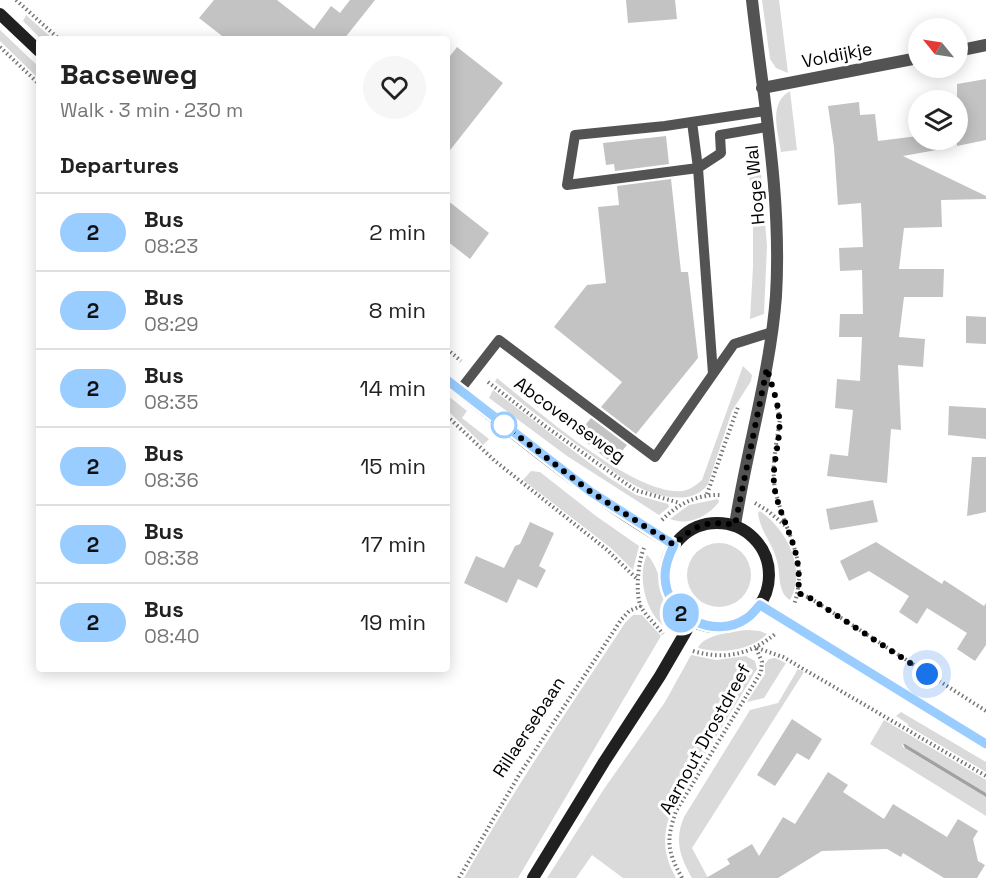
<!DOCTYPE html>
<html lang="en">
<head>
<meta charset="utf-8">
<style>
	body { margin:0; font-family:"Space Grotesk",sans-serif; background:#f6f6f6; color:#222; height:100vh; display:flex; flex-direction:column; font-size:22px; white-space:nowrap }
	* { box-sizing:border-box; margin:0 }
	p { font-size:20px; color:#767676 }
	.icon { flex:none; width:33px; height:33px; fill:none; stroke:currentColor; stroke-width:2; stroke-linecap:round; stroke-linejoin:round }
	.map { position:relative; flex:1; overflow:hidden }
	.panel { position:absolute; left:36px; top:36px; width:414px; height:636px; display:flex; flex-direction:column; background:#fff; border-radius:6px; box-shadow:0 3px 15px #0003 }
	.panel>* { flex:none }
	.badge { padding:0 12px; border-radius:20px; font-size:21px; line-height:39px }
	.needle { width:39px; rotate:300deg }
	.fabs { position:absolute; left:908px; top:18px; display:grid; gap:12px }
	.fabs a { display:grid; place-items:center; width:60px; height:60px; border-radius:50%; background:#fff; box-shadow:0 3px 15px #0003; font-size:30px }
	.you { position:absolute; width:30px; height:30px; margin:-15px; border:4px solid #fff; border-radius:50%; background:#1a73e8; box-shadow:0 0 0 9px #1a73e833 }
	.map>.badge { position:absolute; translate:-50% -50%; box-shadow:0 0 0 3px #fff }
	h2 { padding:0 24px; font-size:22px; line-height:54px }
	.round { display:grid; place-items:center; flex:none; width:63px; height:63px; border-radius:32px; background:#f6f6f6 }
	.overview { display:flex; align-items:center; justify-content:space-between; height:102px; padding:0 24px }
	h1 { font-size:28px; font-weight:600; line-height:45px }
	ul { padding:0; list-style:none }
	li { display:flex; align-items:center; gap:18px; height:78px; padding:0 24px; border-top:2px solid #e0e0e0 }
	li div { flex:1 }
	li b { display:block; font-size:22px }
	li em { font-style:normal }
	li .badge { min-width:66px; font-weight:700; text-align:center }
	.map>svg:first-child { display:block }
	.green { fill:#dadada }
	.water { fill:#a1a1a1 }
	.building { fill:#c3c3c3 }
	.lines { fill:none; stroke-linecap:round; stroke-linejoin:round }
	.path { stroke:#757575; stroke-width:4; stroke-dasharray:1.5 3; stroke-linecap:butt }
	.lane { stroke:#535353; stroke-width:10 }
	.street { stroke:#535353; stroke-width:12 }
	.secondary { stroke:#202020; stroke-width:12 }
	.line-casing { stroke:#fff; stroke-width:14 }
	.line { stroke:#9cf; stroke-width:9 }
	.walk { stroke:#000; stroke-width:6; stroke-dasharray:0 10.8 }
	.stop-dot { fill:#fff; stroke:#9cf; stroke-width:3 }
	.labels { text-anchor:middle; stroke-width:6; stroke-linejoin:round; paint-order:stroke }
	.street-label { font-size:18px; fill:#000; stroke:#fff }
</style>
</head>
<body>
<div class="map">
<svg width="986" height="878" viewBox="0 0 986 878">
	<rect width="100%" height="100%" fill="#fff"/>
	<path class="green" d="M762,0H779L788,73L776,68L770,59Z
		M26,15L53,39H41L23,21Z
		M0,30L39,67V79L0,41Z
		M790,91L797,150L781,152C778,132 768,103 790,91Z
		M746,144L759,150L767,246L764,314L750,319L753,267V213Z
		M743,366L752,375L751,381L732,411L708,484C693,507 655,496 636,486C621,478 608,467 594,457C560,433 527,408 495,382L497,378C534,408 634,496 682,491C690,490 696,485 702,480Z
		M493,390L608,477L636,495L668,504L669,507L659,515L567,456L489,398Z
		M447,395L467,411L462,418L489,439L483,445L447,410Z
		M531,471L540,472L596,516L639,546L633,570L611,548L523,480Z
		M718,499L719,502C707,517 689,526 670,519L689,505Z
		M760,511C787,530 807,569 790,600C777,592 781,575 777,561C773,544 760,531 758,513Z
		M687 575a32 32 0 1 1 64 0a32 32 0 1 1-64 0Z
		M647,555C659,564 671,613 664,626C645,612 637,575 647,555Z
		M633,615H642L661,636L518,878H464C513,790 570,707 625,623Z
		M748,630L760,631L767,634C750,651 720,654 698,648C703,635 734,631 748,630Z
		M691,655L716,660L746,656L755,661L757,669L671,811C662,836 663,855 676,878H623L592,855L576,878H547L604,789L665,702Z
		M775,658L786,663L764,698L747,702L765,674V664L769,659Z
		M798,669L804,672L692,848L708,878H692C680,857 674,840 684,817L750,710L778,703Z
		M901,712L986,762V772L908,726V724L896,716Z
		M884,720L986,780V793L905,744H902L903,747L986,797V816L870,744Z"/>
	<path class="water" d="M903,744H905L986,793V797L905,748Z"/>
	<path class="building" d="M214,0H277L314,29L331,6L340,13L350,0H375L344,39H226L199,18Z
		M626,0H675L677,19L628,23Z
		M457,47L503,83L447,154V60Z
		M986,79V140L957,146V84Z
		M859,102L860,115L875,114L878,141L918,136V140H940L942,149L903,156L986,196V199L941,200L942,227L904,228L899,269H944L943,297H904L899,337L925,339L923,367L898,365L901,430L891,429L887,483L827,476L830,454L848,456L853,410L835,408L837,379L860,381L862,337H839L840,314H863L862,270L840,271L839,248L863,247L861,203L838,205L834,147L828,106Z
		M666,136L669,164L615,171L614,164L606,165L603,143Z
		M671,179L681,272H688L698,358L636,434L601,407L622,382L554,327L587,285L606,283L598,207L619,205L617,186Z
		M447,200L489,233L470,259L447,241Z
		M966,316L986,317V344L966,343Z
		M949,406L986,408V439L948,435Z
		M591,418L627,445L612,463L577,435Z
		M972,457H986V512L967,516Z
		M873,500L878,522L830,530L826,509Z
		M530,522L554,533L539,566L546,570L537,588L518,579L507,603L464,583L476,556L504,568L515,546L520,544Z
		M876,542L942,584L944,580L984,606L986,603V645L975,661L957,649L967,633L927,608L917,624L899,612L909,596L869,571L849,581L840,561Z
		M792,719L822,739L809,760L797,753L775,786L757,775Z
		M828,772L848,785L843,792L884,819L893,804L947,837L958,819L978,831L973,839L978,861L985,865L977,878H944L903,853L901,857L887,849L822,851L778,878H706L730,864L727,859L752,844L759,856L783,817L795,824Z"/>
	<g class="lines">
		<path class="path" d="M16,0L59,39
			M0,47L39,84
			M447,349L461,361
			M488,382L545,426L635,490L680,503
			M777,408L780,418C777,442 770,469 776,493C786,536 809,559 794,605
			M447,416L495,461L606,549L638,580
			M707,494L738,407
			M755,503L768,511L788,528
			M662,520C679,503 698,494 722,495
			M644,548C638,562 635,594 641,607C646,616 657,626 663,634
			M798,593L810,598L986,711
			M757,648L783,657L800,667L986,776
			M693,651C724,660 750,655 775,634
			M459,878L519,775L621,620L629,611L641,606
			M682,878C667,851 666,840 676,811L761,672L762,662L756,648"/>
		<path class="lane" d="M692,122L698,168L721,153L720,135L767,127
			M713,374L698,168L567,185L575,135L665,126L765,111
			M460,390L499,340L655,457L734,344L772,332"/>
		<path class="street" d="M957,51L986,45
			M762,88L918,58
			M735,525C747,448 770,374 776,296C782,197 763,98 752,0"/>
		<path class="secondary" d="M0,14L39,51
			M447,380C520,438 592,499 674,545
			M665 575a52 52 0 1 1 104 0a52 52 0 1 1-104 0Z
			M760,605L986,744
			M533,878L604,762L660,676L692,621"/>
	</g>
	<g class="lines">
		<defs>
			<path id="line" d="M447,380L591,492L674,545C669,555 665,565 665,576C665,616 715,641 747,618C752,615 756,609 760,605L986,744"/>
		</defs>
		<use href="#line" class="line-casing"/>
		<use href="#line" class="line"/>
		<path class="walk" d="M504,425L591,492L674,545C694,525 707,520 735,525L767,368C771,384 778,401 779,417C782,440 770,466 775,491C784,530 803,549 798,593L810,598L927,674"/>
	</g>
	<circle class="stop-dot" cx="504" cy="425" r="12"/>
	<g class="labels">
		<g class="street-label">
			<text transform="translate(837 55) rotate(-11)" y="6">Voldijkje</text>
			<text transform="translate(755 185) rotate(-95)" y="6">Hoge Wal</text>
			<text transform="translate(570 420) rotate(36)" y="6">Abcovenseweg</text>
			<text transform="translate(529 727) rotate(-57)" y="6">Rillaersebaan</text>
			<text transform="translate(705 739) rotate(-61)" y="6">Aarnout Drostdreef</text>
		</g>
	</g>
</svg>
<div class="fabs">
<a><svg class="needle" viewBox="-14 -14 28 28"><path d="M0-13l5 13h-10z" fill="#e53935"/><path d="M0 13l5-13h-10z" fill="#767676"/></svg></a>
<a><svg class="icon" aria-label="layers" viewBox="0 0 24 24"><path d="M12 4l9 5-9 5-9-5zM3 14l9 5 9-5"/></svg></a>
</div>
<div class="you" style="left:927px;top:674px"></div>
<b class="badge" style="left:681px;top:613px;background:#9cf;color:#111">2</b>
<section class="panel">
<div class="overview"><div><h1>Bacseweg</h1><p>Walk · 3 min · 230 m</p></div><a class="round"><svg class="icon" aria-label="heart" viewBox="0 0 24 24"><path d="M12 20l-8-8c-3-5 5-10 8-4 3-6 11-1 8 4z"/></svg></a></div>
<h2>Departures</h2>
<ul>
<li><span class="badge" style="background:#9cf;color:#111">2</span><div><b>Bus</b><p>08:23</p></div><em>2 min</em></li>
<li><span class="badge" style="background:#9cf;color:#111">2</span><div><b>Bus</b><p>08:29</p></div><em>8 min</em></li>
<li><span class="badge" style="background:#9cf;color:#111">2</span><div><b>Bus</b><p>08:35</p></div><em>14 min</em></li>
<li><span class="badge" style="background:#9cf;color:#111">2</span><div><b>Bus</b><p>08:36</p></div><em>15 min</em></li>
<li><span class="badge" style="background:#9cf;color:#111">2</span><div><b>Bus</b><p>08:38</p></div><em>17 min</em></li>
<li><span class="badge" style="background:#9cf;color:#111">2</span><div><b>Bus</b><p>08:40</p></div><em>19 min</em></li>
</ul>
</section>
</div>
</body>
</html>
